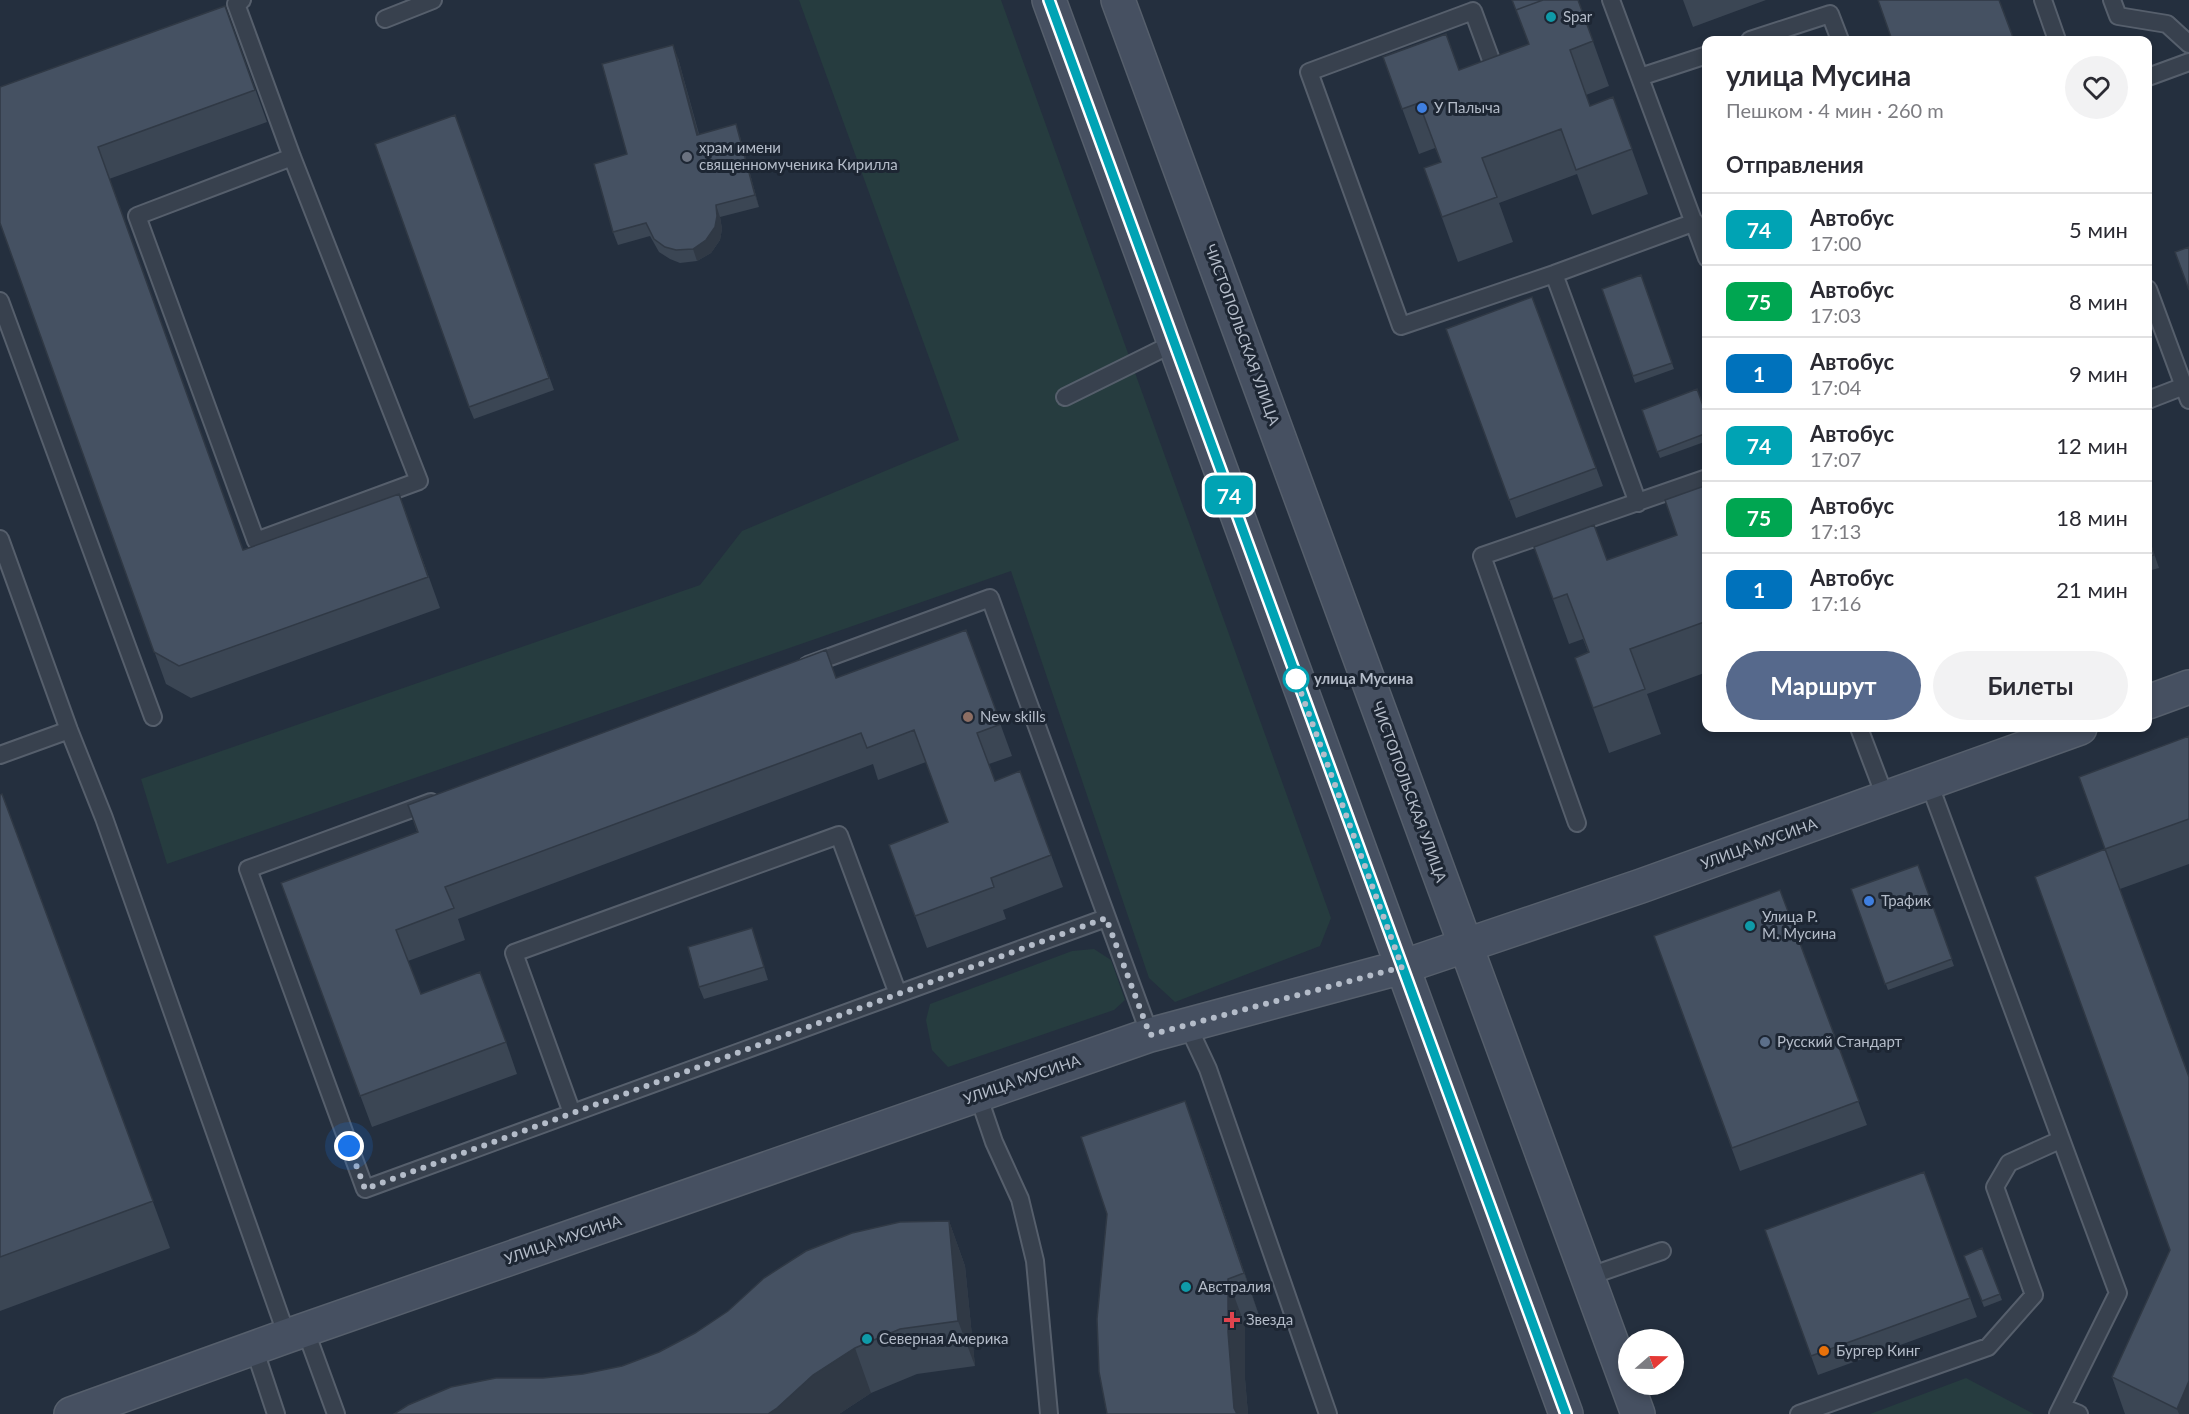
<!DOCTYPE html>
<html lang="ru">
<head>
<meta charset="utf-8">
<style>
	body { margin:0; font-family:Lato,sans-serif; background:#f2f2f3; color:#2b2b33; height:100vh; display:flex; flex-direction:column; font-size:22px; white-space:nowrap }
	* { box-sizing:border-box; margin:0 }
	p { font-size:20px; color:#7c7c81 }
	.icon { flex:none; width:33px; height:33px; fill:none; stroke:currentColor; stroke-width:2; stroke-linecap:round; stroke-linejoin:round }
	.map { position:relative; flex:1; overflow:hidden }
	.drawer { position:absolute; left:1702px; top:36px; width:450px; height:696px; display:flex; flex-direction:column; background:#fff; border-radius:12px; box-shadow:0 3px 9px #0003 }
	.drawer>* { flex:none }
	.badge { padding:0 12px; border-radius:9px; font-size:21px; line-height:39px }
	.needle { width:39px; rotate:70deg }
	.fabs { position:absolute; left:1618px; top:1329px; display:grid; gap:12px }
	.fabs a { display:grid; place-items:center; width:66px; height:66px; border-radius:50%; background:#fff; box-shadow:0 3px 9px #0003; font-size:30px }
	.you { position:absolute; width:30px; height:30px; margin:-15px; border:4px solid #fff; border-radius:50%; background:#1a73e8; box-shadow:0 0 0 9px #1a73e833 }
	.map>.badge { position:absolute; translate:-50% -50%; box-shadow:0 0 0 3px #fff }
	h2 { padding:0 24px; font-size:22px; line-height:54px }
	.round { display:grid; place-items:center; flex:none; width:63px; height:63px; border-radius:32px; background:#f2f2f3 }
	.summary { display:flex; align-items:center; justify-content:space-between; height:102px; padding:0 24px }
	h1 { font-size:28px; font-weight:700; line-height:45px }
	.cta { display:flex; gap:12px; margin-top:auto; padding:12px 24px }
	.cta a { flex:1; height:69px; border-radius:36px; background:#56698c; color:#fff; font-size:24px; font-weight:700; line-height:69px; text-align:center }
	.cta a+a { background:#f2f2f3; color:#2b2b33 }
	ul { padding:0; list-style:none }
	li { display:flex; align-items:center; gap:18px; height:72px; padding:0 24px; border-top:2px solid #e1e1e2 }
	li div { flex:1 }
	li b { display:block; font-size:22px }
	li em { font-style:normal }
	li .badge { min-width:66px; font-weight:700; text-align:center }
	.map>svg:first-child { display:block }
	.green { fill:#263c3f }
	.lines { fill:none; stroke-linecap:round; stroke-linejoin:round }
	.lane-casing { stroke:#565f6c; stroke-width:20 }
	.secondary-casing { stroke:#565f6c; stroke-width:36 }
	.lane { stroke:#38414e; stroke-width:16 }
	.secondary { stroke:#465061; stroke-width:33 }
	.wall { fill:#3b4654 }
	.shaded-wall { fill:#303945 }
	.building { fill:#455162; stroke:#303945; stroke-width:1.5 }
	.line-casing { stroke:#fff; stroke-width:14 }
	.line { stroke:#00a3b4; stroke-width:9 }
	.walk { stroke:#b4bcc9; stroke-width:6; stroke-dasharray:0 10.8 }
	.culture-dot { fill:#0f9aa8; stroke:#1d2633; stroke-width:2 }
	.shop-dot { fill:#3f7fe0; stroke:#1d2633; stroke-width:2 }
	.worship-dot { fill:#6b7280; stroke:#1d2633; stroke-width:2 }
	.stop-dot { fill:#fff; stroke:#00a3b4; stroke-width:3 }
	.education-dot { fill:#8d6e63; stroke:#1d2633; stroke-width:2 }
	.service-dot { fill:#5c6f8a; stroke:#1d2633; stroke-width:2 }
	.health-dot { fill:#e0444e; stroke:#1d2633; stroke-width:2 }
	.food-dot { fill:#e8710a; stroke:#1d2633; stroke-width:2 }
	.labels { text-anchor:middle; stroke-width:6; stroke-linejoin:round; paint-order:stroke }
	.poi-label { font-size:15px; fill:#b4bcc9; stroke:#1d2633; text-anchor:start }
	.street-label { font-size:15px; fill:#b4bcc9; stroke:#1d2633 }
	.stop-label { font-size:15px; font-weight:bold; fill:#b4bcc9; stroke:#1d2633; text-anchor:start }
</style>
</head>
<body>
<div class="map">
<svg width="2189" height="1414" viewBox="0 0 2189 1414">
	<rect width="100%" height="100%" fill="#242f3e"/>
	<path class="green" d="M799,0H1001L1331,918L1320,946L1175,1002L1149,978L1011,571L167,864L141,779L700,585L742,531L959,440Z
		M1094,949L1111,960L1125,1000L1114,1010L948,1067L932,1050L926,1020L930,1004L1072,951Z
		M1966,1378L2034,1414H1870Z"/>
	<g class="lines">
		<defs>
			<path id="lane" d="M242,0L236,4L292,157L419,481L256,541L137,216L292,157
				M1611,0L1707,258
				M2043,0L2057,40
				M2112,0L2118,16L2167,24L2189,44
				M385,19L433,0
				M1750,40L1830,14L1840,40
				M1494,68L1473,11L1309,72L1401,326L1554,274L1695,222
				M1640,77L1707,55
				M2148,77L2189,62
				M1554,274L1638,503
				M2148,289L2189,400
				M0,301L153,717
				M1065,397L1174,343
				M2148,400L2184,386
				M0,539L69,730L104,818L287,1336
				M808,665L990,598L1150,1035
				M1859,728L1886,799
				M0,755L69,730
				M1929,783L2118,1293L2058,1414
				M431,802L248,869L365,1189L898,994
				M1577,823L1482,556L1707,478
				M1187,1024L1208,1069L1328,1414
				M978,1095L994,1142L1020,1199L1035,1261L1049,1414
				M572,1113L514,953L839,835L898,994L1106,918
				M1587,1277L1662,1251
				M305,1329L336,1414
				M254,1348L276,1414
				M2062,1407L2079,1414
				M1799,1414L1988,1347L2034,1295L1995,1187L2009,1163L2060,1140"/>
			<path id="secondary" d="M1049,0L1566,1414
				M1118,0L1638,1414
				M2148,702L2189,687
				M71,1414L287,1336L1150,1035L1402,967L1641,886L2080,728"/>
		</defs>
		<use href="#lane" class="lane-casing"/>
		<use href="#secondary" class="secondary-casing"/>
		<use href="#lane" class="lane"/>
		<use href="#secondary" class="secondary"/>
	</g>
	<path class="wall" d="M1578,0L1609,86L1586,95L1590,106L1613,97L1648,194L1592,215L1577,174L1499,203L1513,242L1458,262L1424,168L1441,162L1435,148L1419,154L1383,57L1459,70L1529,44Z
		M1683,0H1766L1693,27Z
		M225,6L267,122L109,179L243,550L399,494L440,608L191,698L166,684L0,223Z
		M678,58L699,134L740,137L759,207L720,217L722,229L720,240L711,253L697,261L680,263L670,259L659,252L650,236L618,245L613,232L627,154Z
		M455,115L554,390L474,419L469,407Z
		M1641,275L1674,369L1635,383L1602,289Z
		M1532,297L1603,486L1516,518L1446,329Z
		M1642,410L1707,417V441L1660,458Z
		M1707,485V672L1647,694L1661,734L1609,753L1575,658L1588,652L1583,639L1569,644L1534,547L1607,560L1677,535Z
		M2148,536L2159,568L2148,571Z
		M966,630L1012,756L989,764L995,781L1020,771L1063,887L1003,910L1006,919L927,948L889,845L948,822L926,762L878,780L873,764L458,919L465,940L408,961L421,994L506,1042L517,1074L372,1127L281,883L417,832L408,805L836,678Z
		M2189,736V864L2120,889L2189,1077V1414H2125L2112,1377L2170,1250L2105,849L2079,777Z
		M2,794L170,1248L0,1311V795Z
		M1918,865L1954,966L1888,990L1851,889Z
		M1780,890L1867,1125L1740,1171L1654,936Z
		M756,941L768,980L704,999L699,987Z
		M1202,1148L1261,1321L1245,1326V1379L1248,1414H1107Z
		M1924,1172L1977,1317L1818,1375L1765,1230Z
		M949,1221L965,1266L975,1366L917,1374L871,1393L839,1414H394L543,1378L583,1374L622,1366L659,1352Z
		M1982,1248L2002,1300L1984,1307L1964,1256Z"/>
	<path class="shaded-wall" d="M673,45L678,58L702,147L697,135Z
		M736,124L740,137L759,207L755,195Z
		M716,205L720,217L722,229L720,240L711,253L697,261L693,249Z
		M1185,1101L1202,1148L1261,1321L1244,1273Z
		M949,1221L965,1266L975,1366L958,1321Z
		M1228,1279L1245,1326V1379L1248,1414H1237L1234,1408L1228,1332Z
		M855,1348L871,1393L839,1414H768L813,1375Z
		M2189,1381V1414H2179L2177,1409Z"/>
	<path class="building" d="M1512,0H1543L1516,10L1529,44Z
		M1543,0H1578L1593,41L1570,50L1590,106L1613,97L1632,149L1576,170L1561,129L1482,158L1497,197L1442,217L1424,168L1441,162L1419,103L1402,109L1383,57L1446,34L1459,70L1529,44L1516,10Z
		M1878,0H1999L2014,40H1892Z
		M225,6L255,90L98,147L243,550L399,494L428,577L179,666L154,652L0,223V87Z
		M673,45L697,135L736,124L755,195L716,205L717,216L715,227L706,240L693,249L676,250L665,247L654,239L646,223L613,232L594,164L627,154L602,64Z
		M455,115L549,378L469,407L375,144Z
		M2189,247V290L2175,252Z
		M1641,275L1672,363L1633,376L1602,289Z
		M1532,297L1596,468L1509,500L1446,329Z
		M1697,389L1707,417V433L1657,452L1642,410Z
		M1707,485V621L1630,649L1645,689L1593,708L1575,658L1589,652L1567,594L1553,599L1534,547L1594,525L1607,560L1677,535L1665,500Z
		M2148,536L2154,555L2148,557Z
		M966,630L1001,724L977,733L995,781L1020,771L1051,855L991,878L994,887L915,916L889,845L948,822L914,730L867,748L861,733L445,887L454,908L396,930L421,994L480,972L506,1042L360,1096L281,883L418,832L408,805L826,650L836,678Z
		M2189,736V819L2105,849L2079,777Z
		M2,794L153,1201L0,1257V795Z
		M2105,849L2189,1077V1381L2177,1409L2112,1377L2170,1250L2035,877Z
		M1918,865L1952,959L1885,984L1851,889Z
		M1780,890L1859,1101L1732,1148L1654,936Z
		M752,928L764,967L699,987L688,947Z
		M1185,1101L1244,1273L1228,1279V1332L1234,1408L1237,1414H1107L1099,1372L1097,1319L1107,1214L1081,1137Z
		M1924,1172L1970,1298L1811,1356L1765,1230Z
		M949,1221L958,1321L900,1329L855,1348L813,1375L777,1408L768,1414H394L408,1405L451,1387L496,1378H543L583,1374L622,1366L659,1352L695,1333L728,1311L764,1278L806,1251L852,1233L900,1222Z
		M1982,1248L2000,1294L1982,1301L1964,1256Z"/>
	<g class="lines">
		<defs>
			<path id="line" d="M1049,0L1566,1414"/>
		</defs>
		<use href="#line" class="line-casing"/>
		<use href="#line" class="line"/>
		<path class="walk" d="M349,1146L365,1189L1106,918L1150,1035L1402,967L1296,679"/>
	</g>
	<g class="culture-dot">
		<circle cx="1551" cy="17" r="6"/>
		<circle cx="1750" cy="926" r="6"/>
		<circle cx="1186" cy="1287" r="6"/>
		<circle cx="867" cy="1339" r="6"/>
	</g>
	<g class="shop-dot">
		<circle cx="1422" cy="108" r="6"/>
		<circle cx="1869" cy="901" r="6"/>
	</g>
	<circle class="worship-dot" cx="687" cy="157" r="6"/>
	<circle class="stop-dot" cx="1296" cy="679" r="12"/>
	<circle class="education-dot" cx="968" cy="717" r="6"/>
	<circle class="service-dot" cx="1765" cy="1042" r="6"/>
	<path class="health-dot" d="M1229 1311h6v6h6v6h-6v6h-6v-6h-6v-6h6z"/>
	<circle class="food-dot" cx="1824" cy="1351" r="6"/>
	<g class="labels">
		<g class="poi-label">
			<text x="1563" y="22">Spar</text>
			<text x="1434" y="113">У Палыча</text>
			<text x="699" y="153">храм имени<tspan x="699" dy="17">священномученика Кирилла</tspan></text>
			<text x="980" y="722">New skills</text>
			<text x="1881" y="906">Трафик</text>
			<text x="1762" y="922">Улица Р.<tspan x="1762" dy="17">М. Мусина</tspan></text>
			<text x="1777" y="1047">Русский Стандарт</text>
			<text x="1198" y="1292">Австралия</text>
			<text x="1246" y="1325">Звезда</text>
			<text x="879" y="1344">Северная Америка</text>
			<text x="1836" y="1356">Бургер Кинг</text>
		</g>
		<g class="street-label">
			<text transform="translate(1242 335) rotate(70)" y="5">ЧИСТОПОЛЬСКАЯ УЛИЦА</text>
			<text transform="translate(1409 792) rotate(70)" y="5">ЧИСТОПОЛЬСКАЯ УЛИЦА</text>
			<text transform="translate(1759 844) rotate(-20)" y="5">УЛИЦА МУСИНА</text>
			<text transform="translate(1022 1080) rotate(-19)" y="5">УЛИЦА МУСИНА</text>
			<text transform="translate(563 1240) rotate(-19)" y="5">УЛИЦА МУСИНА</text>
		</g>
		<g class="stop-label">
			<text x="1314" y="684">улица Мусина</text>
		</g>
	</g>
</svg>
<div class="fabs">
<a><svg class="needle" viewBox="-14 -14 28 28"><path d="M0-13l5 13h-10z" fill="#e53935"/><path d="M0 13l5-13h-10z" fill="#7c7c81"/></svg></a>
</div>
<div class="you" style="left:349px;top:1146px"></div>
<b class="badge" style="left:1229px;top:495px;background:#00a3b4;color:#fff">74</b>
<section class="drawer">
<div class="summary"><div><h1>улица Мусина</h1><p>Пешком · 4 мин · 260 m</p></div><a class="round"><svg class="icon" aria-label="heart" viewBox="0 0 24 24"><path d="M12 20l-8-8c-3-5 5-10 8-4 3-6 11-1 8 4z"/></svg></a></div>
<h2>Отправления</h2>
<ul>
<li><span class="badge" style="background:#00a3b4;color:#fff">74</span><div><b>Автобус</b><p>17:00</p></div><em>5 мин</em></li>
<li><span class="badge" style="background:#00a651;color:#fff">75</span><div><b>Автобус</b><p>17:03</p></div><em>8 мин</em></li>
<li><span class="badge" style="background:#0072bc;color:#fff">1</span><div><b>Автобус</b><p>17:04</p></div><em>9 мин</em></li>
<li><span class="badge" style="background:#00a3b4;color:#fff">74</span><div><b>Автобус</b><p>17:07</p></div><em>12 мин</em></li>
<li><span class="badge" style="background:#00a651;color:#fff">75</span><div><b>Автобус</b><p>17:13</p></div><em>18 мин</em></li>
<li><span class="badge" style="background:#0072bc;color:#fff">1</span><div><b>Автобус</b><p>17:16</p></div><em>21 мин</em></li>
</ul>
<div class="cta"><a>Маршрут</a><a>Билеты</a></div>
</section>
</div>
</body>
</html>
